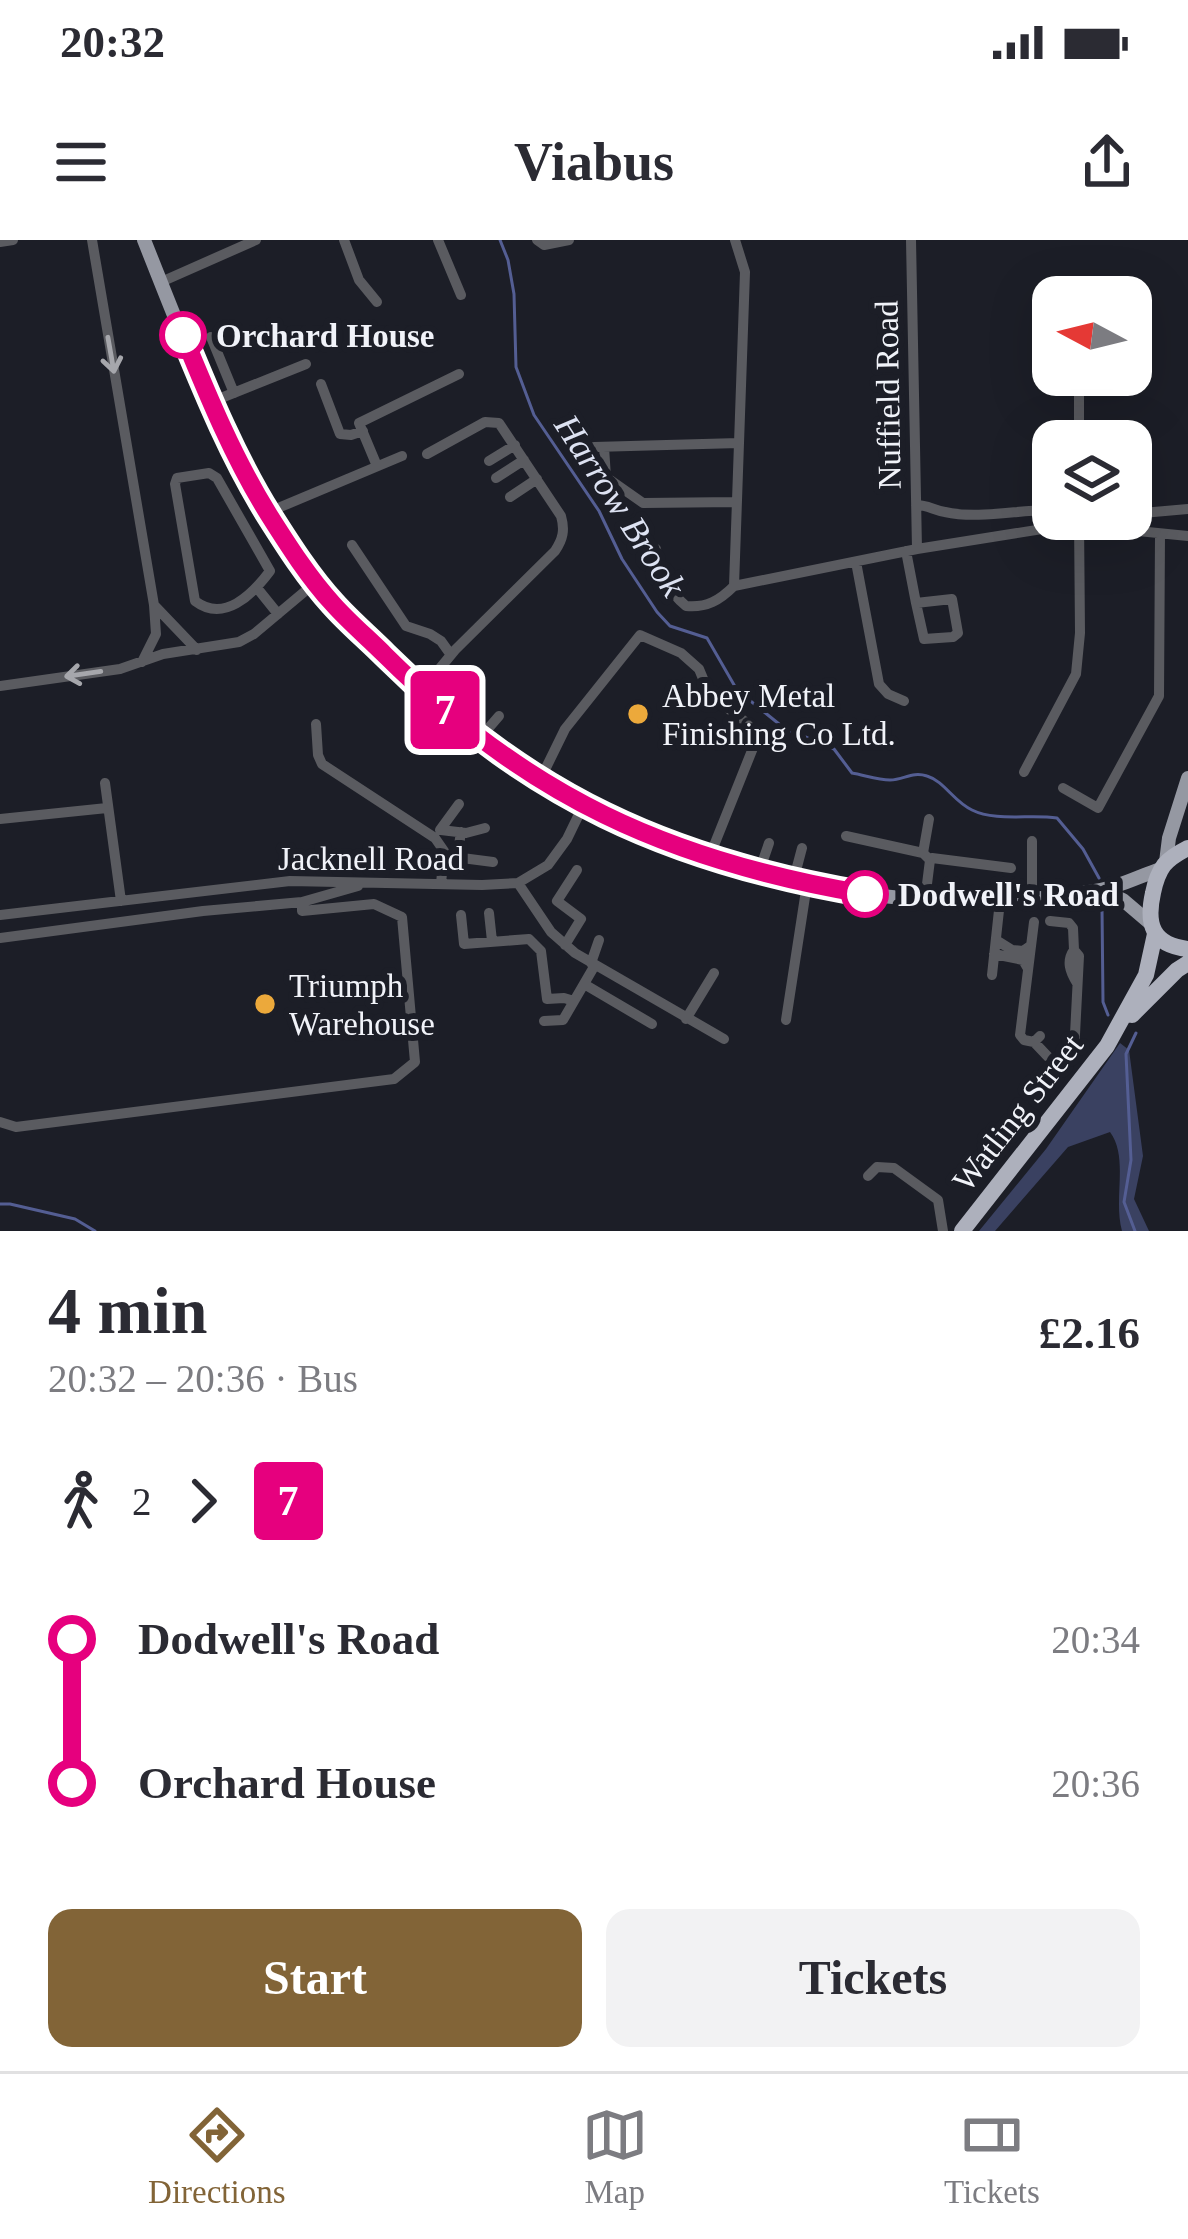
<!DOCTYPE html>
<html lang="en">
<head>
<meta charset="utf-8">
<style>
	body { margin:0; font-family:"Times New Roman",serif; background:#f2f2f3; color:#2b2b33; height:100vh; display:flex; flex-direction:column; font-size:45px; white-space:nowrap }
	* { box-sizing:border-box; margin:0 }
	p { font-size:39px; color:#7c7c81 }
	.icon { flex:none; width:66px; height:66px; fill:none; stroke:currentColor; stroke-width:2; stroke-linecap:round; stroke-linejoin:round }
	.map { position:relative; height:991px; overflow:hidden }
	.side { display:flex; flex-direction:column; background:#fff; flex:1 }
	.side>* { flex:none }
	.badge { padding:0 24px; border-radius:9px; font-size:42px; line-height:78px }
	.needle { width:78px; rotate:277deg }
	.fabs { position:absolute; left:1032px; top:36px; display:grid; gap:24px }
	.fabs a { display:grid; place-items:center; width:120px; height:120px; border-radius:24px; background:#fff; box-shadow:0 12px 48px #0002; font-size:60px }
	.map>.badge { position:absolute; translate:-50% -50%; box-shadow:0 0 0 6px #fff }
	.legs { display:flex; align-items:center; gap:18px; height:132px; padding:0 48px; font-size:39px }
	.legs p { margin-inline-start:auto }
	.summary { display:flex; align-items:center; justify-content:space-between; height:204px; padding:0 48px }
	h1 { font-size:66px; font-weight:800; line-height:90px }
	.button { display:flex; gap:24px; margin-top:auto; padding:24px 48px }
	.button a { flex:1; height:138px; border-radius:24px; background:#826437; color:#fff; font-size:48px; font-weight:800; line-height:138px; text-align:center }
	.button a+a { background:#f2f2f3; color:#2b2b33 }
	ul { padding:0 48px; list-style:none }
	li { display:flex; align-items:center; gap:42px; height:144px; font-size:45px }
	li i { display:grid; place-items:center; width:18px; height:100%; margin:0 15px; background:currentColor }
	li i::after { content:''; width:30px; height:30px; margin:-15px; border:9px solid; border-radius:50%; background:#fff }
	li p { margin-inline-start:auto }
	li:first-child i { background:linear-gradient(#0000 50%,currentColor 0) }
	li:last-child i { background:linear-gradient(currentColor 50%,#0000 0) }
	.status { display:flex; justify-content:space-between; align-items:center; height:84px; padding:0 60px; background:#fff; direction:ltr }
	.status svg { height:33px; fill:currentColor }
	header { display:flex; justify-content:space-between; align-items:center; height:156px; padding:0 48px; background:#fff; font-size:54px; font-weight:800 }
	.menu { display:flex; justify-content:space-around; align-items:center; height:168px; border-top:3px solid #e1e1e2; background:#fff; font-size:33px; color:#7c7c81 }
	.menu a { display:grid; justify-items:center; gap:6px }
	.menu .active { color:#826437 }
	.map>svg:first-child { display:block }
	.green { fill:#3a4161 }
	.lines { fill:none; stroke-linecap:round; stroke-linejoin:round }
	.stream { stroke:#545e93; stroke-width:3 }
	.minor { stroke:#5a5b60; stroke-width:10 }
	.major { stroke:#9598a2; stroke-width:14 }
	.highway { stroke:#adb0bc; stroke-width:16 }
	.oneway { stroke:#a6a7ac }
	.line-1-casing { stroke:#fff; stroke-width:27 }
	.line-1 { stroke:#e6007e; stroke-width:18 }
	.stop-1-dot { fill:#fff; stroke:#e6007e; stroke-width:6 }
	.poi-dot { fill:#eca93b; stroke:#1c1e27; stroke-width:4.5 }
	.labels { text-anchor:middle; stroke-width:12; stroke-linejoin:round; paint-order:stroke }
	.stop-label { font-size:33px; font-weight:bold; fill:#f1f3f9; stroke:#1c1e27; text-anchor:start }
	.street-label { font-size:33px; fill:#f1f3f9; stroke:#1c1e27 }
	.poi-label { font-size:33px; fill:#f1f3f9; stroke:#1c1e27; text-anchor:start }
	.water-label { font-size:36px; font-style:italic; fill:#dde2f2; stroke:#1c1e27 }
</style>
</head>
<body>
<div class="status"><b>20:32</b><svg viewBox="0 0 49 12"><path d="M0 12V9h3v3zM5 12V6h3v6zM10 12V3h3v9zM15 12V0h3v12zM26 1h20v11H26zM47 4h2v5h-2z"/></svg></div>
<header><svg class="icon" aria-label="menu" viewBox="0 0 24 24"><path d="M4 6h16M4 12h16M4 18h16"/></svg>Viabus<svg class="icon" aria-label="share" viewBox="0 0 24 24"><path d="M12 15V3M7 8l5-5 5 5M5 13v7h14v-7"/></svg></header>
<div class="map">
<svg width="1188" height="991" viewBox="0 0 1188 991">
	<rect width="100%" height="100%" fill="#1c1e27"/>
	<path class="green" d="M1120,803L1129,810L1143,916L1134,959L1149,991H1122C1113,958 1129,918 1110,892L1068,907L995,991H979L1046,909Z"/>
	<g class="lines">
		<path class="stream" d="M500,0L508,20L514,54L516,127L534,175L599,271L622,319L657,372L670,386L707,398L737,450L784,488L834,509L852,533C864,535 878,540 890,540C904,540 912,531 927,536C944,541 954,562 972,570C996,582 1030,574 1057,578L1083,609L1099,638
			M1102,668L1103,762L1108,775
			M0,964H10L75,979L95,991
			M1135,991L1124,962L1131,920L1126,814L1136,793"/>
		<path class="minor" d="M92,0L154,365L197,410
			M344,0L359,40L377,62
			M438,0L461,55
			M537,0L544,5L569,0
			M911,0L917,309
			M0,2L13,0
			M161,42L256,0
			M211,97L234,153
			M321,144L340,194L351,195L363,191
			M211,162L306,124
			M1079,201V135
			M594,207L739,203
			M604,207L606,237L643,263L737,262
			M489,221L515,205
			M377,226L359,183L459,134
			M209,233L217,238L270,331C252,355 224,383 195,361L175,244L177,238Z
			M496,238L524,220
			M510,257L537,239
			M916,265C928,265 933,270 945,272C976,279 1013,271 1045,270L1053,259
			M1131,274L1188,269
			M269,275L278,268L402,216
			M1088,286L1188,296
			M352,305L406,386L430,394L441,401L451,415
			M656,309C659,332 668,351 686,366C707,368 720,360 734,346
			M906,311L916,363L952,359L958,393L953,397L924,399L916,363
			M856,322L879,444L888,454L904,461
			M734,346L917,309L1105,279
			M734,346L745,32L735,0
			M257,348L278,374
			M142,422L156,394L154,365
			M0,446L120,429L163,414L239,402L254,394L316,342
			M422,450L455,410L555,311C563,299 565,290 561,276L499,183L485,182L427,214
			M316,484L318,515L322,524L435,598L444,611L441,644
			M480,498L499,476
			M1024,532L1076,434L1080,393L1079,279
			M540,540L565,489L640,395L681,413L699,429L709,453L759,493L709,618
			M105,543L121,661
			M1063,548L1098,568L1159,456L1160,294
			M0,579L107,568
			M440,590L459,564
			M441,590L466,593L485,588
			M461,592L459,605L462,618L493,622
			M846,596L923,613
			M1032,601V659
			M928,618L923,613L929,579
			M759,632L769,603
			M793,642L802,608
			M518,643L551,692L575,713L724,799
			M925,660L930,620L932,618L1011,628
			M489,673L492,701
			M0,675L290,641L482,645L518,643L548,625L567,599L583,566
			M461,675L464,704L529,699L541,711L547,759L564,758L574,761
			M1034,682L1020,795L1024,800L1034,802L1040,796
			M0,698L203,671L302,662L358,646
			M996,700L1012,710L1023,711L1030,706
			M565,705L581,679L557,661L577,630
			M1074,710C1066,721 1070,732 1077,743
			M994,714L1023,720L1027,727
			M591,723L599,700
			M992,735L1000,661
			M584,744L652,784
			M686,779L714,733
			M786,780L807,644
			M544,781L563,780L595,725
			M1034,802L1053,822L1062,823L1074,814L1079,716L1074,710L1073,688L1069,683L1050,681
			M0,882L16,887L394,839L415,822L402,677L374,664L302,671V662
			M868,936L877,927L894,928L938,960L943,991"/>
		<path class="major" d="M144,0C194,125 242,258 330,361C346,379 365,395 382,412C442,471 508,525 582,566C729,646 937,681 1101,650C1121,646 1142,635 1161,629
			M1166,622L1169,598L1188,538
			M1101,650L1123,660L1150,683"/>
		<path class="highway" d="M1188,608C1180,612 1170,618 1164,625C1158,633 1155,643 1153,653C1146,684 1152,705 1188,709
			M1132,775L1177,730L1188,723
			M962,991L1107,806L1146,735L1155,694"/>
	</g>
	<defs><path id="oneway-shaft" d="M-6 0H5M1.5-3L5.5 0L1.5 3" fill="none" stroke-width="1.6" stroke-linecap="round" stroke-linejoin="round" transform="scale(3)"/></defs>
	<g class="oneway">
		<use href="#oneway-shaft" transform="translate(111 115) rotate(80)"/>
		<use href="#oneway-shaft" transform="translate(83 434) rotate(172)"/>
	</g>
	<g class="lines">
		<defs>
			<path id="line-1" d="M183,95C208,156 234,219 269,275C288,305 309,338 333,364C349,382 368,398 385,415C527,556 669,621 865,654"/>
		</defs>
		<use href="#line-1" class="line-1-casing"/>
		<use href="#line-1" class="line-1"/>
	</g>
	<g class="stop-1-dot">
		<circle cx="183" cy="95" r="21"/>
		<circle cx="865" cy="654" r="21"/>
	</g>
	<g class="poi-dot">
		<circle cx="638" cy="474" r="12"/>
		<circle cx="265" cy="764" r="12"/>
	</g>
	<g class="labels">
		<g class="stop-label">
			<text x="216" y="107">Orchard House</text>
			<text x="898" y="666">Dodwell's Road</text>
		</g>
		<g class="street-label">
			<text transform="translate(887 155) rotate(-91)" y="12">Nuffield Road</text>
			<text x="371" y="630">Jacknell Road</text>
			<text transform="translate(1017 872) rotate(-52)" y="12">Watling Street</text>
		</g>
		<g class="poi-label">
			<text x="662" y="467">Abbey Metal<tspan x="662" dy="38">Finishing Co Ltd.</tspan></text>
			<text x="289" y="757">Triumph<tspan x="289" dy="38">Warehouse</tspan></text>
		</g>
		<g class="water-label">
			<text transform="translate(621 265) rotate(57)" y="13">Harrow Brook</text>
		</g>
	</g>
</svg>
<div class="fabs">
<a><svg class="needle" viewBox="-14 -14 28 28"><path d="M0-13l5 13h-10z" fill="#e53935"/><path d="M0 13l5-13h-10z" fill="#7c7c81"/></svg></a>
<a><svg class="icon" aria-label="layers" viewBox="0 0 24 24"><path d="M12 4l9 5-9 5-9-5zM3 14l9 5 9-5"/></svg></a>
</div>
<b class="badge" style="left:445px;top:470px;background:#e6007e;color:#fff">7</b>
</div>
<section class="side">
<div class="summary"><div><h1>4 min</h1><p>20:32 – 20:36 · Bus</p></div><b>£2.16</b></div>
<div class="legs"><svg class="icon" aria-label="walk" viewBox="0 0 24 24"><circle cx="13" cy="4" r="2"/><path d="M13 8l-2 6 4 7M11 14l-3 7M7 12l3-4h3l4 4"/></svg>2<svg class="icon" aria-label="forward" viewBox="0 0 24 24"><path d="M9 5l7 7-7 7"/></svg><b class="badge" style="background:#e6007e;color:#fff">7</b></div>
<ul>
<li><i style="color:#e6007e"></i><b>Dodwell's Road</b><p>20:34</p></li>
<li><i style="color:#e6007e"></i><b>Orchard House</b><p>20:36</p></li>
</ul>
<div class="button"><a>Start</a><a>Tickets</a></div>
</section>
<nav class="menu">
<a class="active"><svg class="icon" aria-label="directions" viewBox="0 0 24 24"><path d="M12 3l9 9-9 9-9-9zM9 14v-3h6M13 9l2 2-2 2"/></svg>Directions</a>
<a><svg class="icon" aria-label="map" viewBox="0 0 24 24"><path d="M3 6l6-2 6 2 6-2v14l-6 2-6-2-6 2zM9 4v14M15 6v14"/></svg>Map</a>
<a><svg class="icon" aria-label="tickets" viewBox="0 0 24 24"><path d="M3 7h18v10H3zM15 7v10"/></svg>Tickets</a>
</nav>
</body>
</html>
